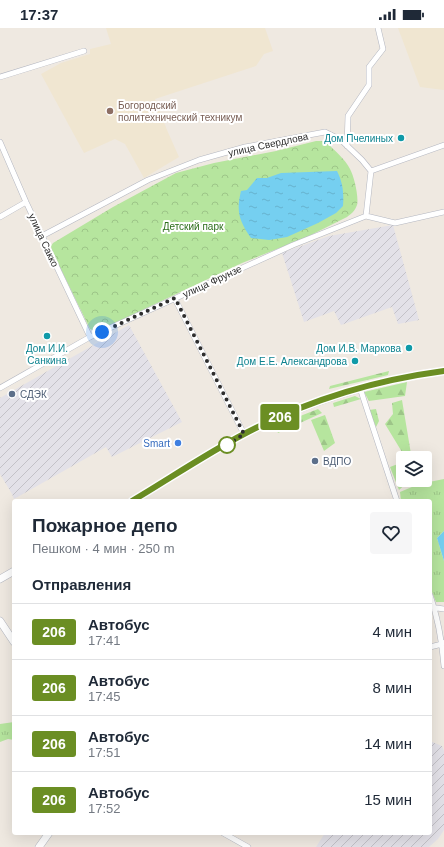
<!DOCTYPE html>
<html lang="ru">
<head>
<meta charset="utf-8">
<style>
	body { margin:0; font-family:Helvetica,sans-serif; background:#f6f6f7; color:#1f2937; height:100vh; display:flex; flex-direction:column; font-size:15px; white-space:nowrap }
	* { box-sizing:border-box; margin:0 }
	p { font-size:13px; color:#747a83 }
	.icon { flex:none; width:22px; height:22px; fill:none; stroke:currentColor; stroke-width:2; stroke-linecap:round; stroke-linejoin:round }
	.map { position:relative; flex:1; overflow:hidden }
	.sheet { position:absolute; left:12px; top:471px; width:420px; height:336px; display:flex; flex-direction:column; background:#fff; border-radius:4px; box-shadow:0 4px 16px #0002 }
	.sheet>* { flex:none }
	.badge { padding:0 8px; border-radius:3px; font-size:14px; line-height:26px }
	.buttons { position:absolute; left:396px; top:423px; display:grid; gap:8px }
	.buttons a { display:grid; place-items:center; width:36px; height:36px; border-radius:4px; background:#fff; box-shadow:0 4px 16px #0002; font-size:20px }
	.you { position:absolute; width:20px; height:20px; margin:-10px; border:3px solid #fff; border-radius:50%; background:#1a73e8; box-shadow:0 0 0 6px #1a73e833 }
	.map>.badge { position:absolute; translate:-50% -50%; box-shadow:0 0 0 2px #fff }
	h2 { padding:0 20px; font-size:15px; line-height:36px }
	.round { display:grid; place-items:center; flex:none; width:42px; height:42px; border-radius:4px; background:#f6f6f7 }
	.overview { display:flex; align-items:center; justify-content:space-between; height:68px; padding:0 20px }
	h1 { font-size:19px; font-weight:600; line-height:30px }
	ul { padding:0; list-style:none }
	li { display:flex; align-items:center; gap:12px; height:56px; padding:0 20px; border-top:1px solid #e0e1e3 }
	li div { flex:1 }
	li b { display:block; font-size:15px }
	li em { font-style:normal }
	li .badge { min-width:44px; font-weight:700; text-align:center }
	.status { display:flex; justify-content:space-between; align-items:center; height:28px; padding:0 20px; background:#fff; direction:ltr }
	.status svg { height:11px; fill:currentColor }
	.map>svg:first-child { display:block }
	.industrial { fill:url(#industrial-furrows) }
	.education { fill:#f0e6d1 }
	.grass { fill:url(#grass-tufts) }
	.forest { fill:url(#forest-firs) }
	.park { fill:url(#park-crowns) }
	.water { fill:url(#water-ripples) }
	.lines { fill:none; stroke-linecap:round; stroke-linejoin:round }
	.stream { stroke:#75cff0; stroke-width:2 }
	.minor-casing { stroke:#b4b7c1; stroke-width:6 }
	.secondary-casing { stroke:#b4b7c1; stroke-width:8 }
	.minor { stroke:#fff; stroke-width:5 }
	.secondary { stroke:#fff; stroke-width:7 }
	.line-casing { stroke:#fff; stroke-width:9 }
	.line { stroke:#6b8e23; stroke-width:6 }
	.walk { stroke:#2e2e2e; stroke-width:4; stroke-dasharray:0 7.2 }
	.education-dot { fill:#8d6e63; stroke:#fff; stroke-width:1.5 }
	.culture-dot { fill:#0f9aa8; stroke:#fff; stroke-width:1.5 }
	.service-dot { fill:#5c6f8a; stroke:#fff; stroke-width:1.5 }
	.shop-dot { fill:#3f7fe0; stroke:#fff; stroke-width:1.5 }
	.stop-dot { fill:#fff; stroke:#6b8e23; stroke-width:2 }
	.labels { text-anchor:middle; stroke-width:4; stroke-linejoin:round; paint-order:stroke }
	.education-label { font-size:10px; fill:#785e54; stroke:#fff; text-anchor:start }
	.culture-label { font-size:10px; fill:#0d838f; stroke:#fff; text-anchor:end }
	.street-label { font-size:10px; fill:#2e2e2e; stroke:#fff }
	.park-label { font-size:10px; fill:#2c6e1b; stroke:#fff }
	.service-label { font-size:10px; fill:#4e5e75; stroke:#fff; text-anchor:start }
	.shop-label { font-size:10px; fill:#366cbe; stroke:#fff; text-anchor:end }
</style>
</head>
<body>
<div class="status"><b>17:37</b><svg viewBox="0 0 49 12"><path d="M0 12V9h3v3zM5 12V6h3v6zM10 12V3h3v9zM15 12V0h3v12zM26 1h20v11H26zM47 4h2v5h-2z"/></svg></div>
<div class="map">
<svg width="444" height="819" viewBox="0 0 444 819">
	<defs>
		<pattern id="industrial-furrows" width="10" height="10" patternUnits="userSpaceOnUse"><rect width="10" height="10" fill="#e3e1e8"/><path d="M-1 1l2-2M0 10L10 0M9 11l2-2" fill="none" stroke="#c3c1c7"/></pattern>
		<pattern id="grass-tufts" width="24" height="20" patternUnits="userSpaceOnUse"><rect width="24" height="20" fill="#b6e59e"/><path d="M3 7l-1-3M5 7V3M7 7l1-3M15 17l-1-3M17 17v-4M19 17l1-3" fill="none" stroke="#9dc588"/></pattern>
		<pattern id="forest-firs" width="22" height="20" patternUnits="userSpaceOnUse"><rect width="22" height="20" fill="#b6e59e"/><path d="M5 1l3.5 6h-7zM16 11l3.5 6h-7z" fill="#9dc588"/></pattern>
		<pattern id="park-crowns" width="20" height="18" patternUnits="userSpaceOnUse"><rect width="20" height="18" fill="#b6e59e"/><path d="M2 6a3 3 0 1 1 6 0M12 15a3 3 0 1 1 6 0" fill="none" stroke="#9dc588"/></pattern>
		<pattern id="water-ripples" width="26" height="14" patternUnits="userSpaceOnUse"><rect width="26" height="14" fill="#75cff0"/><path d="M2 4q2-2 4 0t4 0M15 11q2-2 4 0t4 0" fill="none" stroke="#66b2ce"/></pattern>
	</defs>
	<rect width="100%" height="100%" fill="#efe9e1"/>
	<path class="industrial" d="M393,197L419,292L398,296L392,279L341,297L334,283L304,294L282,225L329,208Z
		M129,297L182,394L112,429L106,419L14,471L12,466L0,446V370Z
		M430,713L442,718L444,723V802L438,811L429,819H316L325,805H430Z"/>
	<path class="education" d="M106,0H265L273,23L264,26L256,38L155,71L167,102L179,129L144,150L125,116L115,111L84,125L41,46L61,35L90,26V21L111,16Z
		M398,0H444V62L420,59Z"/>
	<path class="grass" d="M444,451V503L437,510L444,533V574H436L430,559V473H401L400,464L419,456Z
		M14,694V712L8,711L0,714V696Z"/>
	<path class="forest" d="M389,343L388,347L329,361L330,358Z
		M407,354L405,368L369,373L364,364Z
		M355,368L361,371L334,379L333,375Z
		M402,372L411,426L402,424L385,396L393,386L392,375Z
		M318,381L322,385L278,405L275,398Z
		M376,381L379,393L376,399L369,382Z
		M325,387L335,415L324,423L311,392Z
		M403,434V452H410L399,462L390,439Z"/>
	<path class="park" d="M316,113H322L327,115C335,123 345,131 350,141C354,148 359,169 357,177C355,183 351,186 347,189L307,209L242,235L102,301L95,303L90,301L52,223L51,218L53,215L113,179L176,145L214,135L276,123Z"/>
	<path class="water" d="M337,143C343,155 344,165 343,178L336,185L318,195L287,209L269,212L251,210C239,193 236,183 241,163L247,162L257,150H267L281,145Z
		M444,503V533L437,510Z"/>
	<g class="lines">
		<path class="stream" d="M430,596H431"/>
		<defs>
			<path id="minor" d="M0,49L84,23
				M0,114L26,174L90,309
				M347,118L348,88L369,57V39L383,21L378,0
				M371,143L444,117
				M366,188L395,195L444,184
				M366,188L371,143
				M0,189L26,174
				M42,208L148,152L199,132L245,119L325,104L341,112L362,132L371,143
				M175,271L244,406
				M0,360L90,309L293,217L366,188
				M360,360L397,473
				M430,567C438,590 442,614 444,638
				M430,579L444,581
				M430,619L442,616V614
				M223,805L248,819"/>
			<path id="secondary" d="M132,473C169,451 206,426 244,406C305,374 376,352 444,343
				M0,551L14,543
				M0,593L14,614
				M39,819L49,805"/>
		</defs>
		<use href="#minor" class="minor-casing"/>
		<use href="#secondary" class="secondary-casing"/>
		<use href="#minor" class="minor"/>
		<use href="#secondary" class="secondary"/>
	</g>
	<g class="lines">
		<defs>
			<path id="line" d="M132,473C169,451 206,426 244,406C306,373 376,352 444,343"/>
		</defs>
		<use href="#line" class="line-casing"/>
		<use href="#line" class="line"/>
		<path class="walk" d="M102,304L175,270L244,406L227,417"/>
	</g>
	<circle class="education-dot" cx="110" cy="83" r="4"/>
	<g class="culture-dot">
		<circle cx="401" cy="110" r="4"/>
		<circle cx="47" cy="308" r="4"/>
		<circle cx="409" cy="320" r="4"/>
		<circle cx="355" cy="333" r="4"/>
	</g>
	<g class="service-dot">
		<circle cx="12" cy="366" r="4"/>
		<circle cx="315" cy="433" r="4"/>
	</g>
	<circle class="shop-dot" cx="178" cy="415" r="4"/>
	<circle class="stop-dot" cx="227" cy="417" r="8"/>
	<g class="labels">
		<g class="education-label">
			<text x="118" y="81">Богородский<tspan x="118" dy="12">политехнический техникум</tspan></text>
		</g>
		<g class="culture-label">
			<text x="393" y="114">Дом Пчелиных</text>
			<text x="47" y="324" text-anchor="middle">Дом И.И.<tspan x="47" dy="12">Санкина</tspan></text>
			<text x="401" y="324">Дом И.В. Маркова</text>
			<text x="347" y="337">Дом Е.Е. Александрова</text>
		</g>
		<g class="street-label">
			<text transform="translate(268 116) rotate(-12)" y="4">улица Свердлова</text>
			<text transform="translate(44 212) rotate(65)" y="4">улица Сакко</text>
			<text transform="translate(212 253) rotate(-25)" y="4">улица Фрунзе</text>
		</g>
		<g class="park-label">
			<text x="193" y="202">Детский парк</text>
		</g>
		<g class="service-label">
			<text x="20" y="370">СДЭК</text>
			<text x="323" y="437">ВДПО</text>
		</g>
		<g class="shop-label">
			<text x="170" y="419">Smart</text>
		</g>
	</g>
</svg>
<div class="buttons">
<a><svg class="icon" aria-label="layers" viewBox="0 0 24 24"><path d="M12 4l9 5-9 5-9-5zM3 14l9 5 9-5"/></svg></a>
</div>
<div class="you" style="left:102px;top:304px"></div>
<b class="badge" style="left:280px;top:389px;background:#6b8e23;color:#fff">206</b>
<section class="sheet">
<div class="overview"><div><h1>Пожарное депо</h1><p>Пешком · 4 мин · 250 m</p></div><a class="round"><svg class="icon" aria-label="heart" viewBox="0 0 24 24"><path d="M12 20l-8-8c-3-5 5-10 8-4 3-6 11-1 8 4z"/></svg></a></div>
<h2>Отправления</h2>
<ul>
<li><span class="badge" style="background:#6b8e23;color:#fff">206</span><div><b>Автобус</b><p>17:41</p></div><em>4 мин</em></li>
<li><span class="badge" style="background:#6b8e23;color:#fff">206</span><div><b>Автобус</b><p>17:45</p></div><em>8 мин</em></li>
<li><span class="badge" style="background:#6b8e23;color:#fff">206</span><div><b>Автобус</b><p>17:51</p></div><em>14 мин</em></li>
<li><span class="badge" style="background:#6b8e23;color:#fff">206</span><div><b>Автобус</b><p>17:52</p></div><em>15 мин</em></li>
</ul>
</section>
</div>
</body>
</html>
